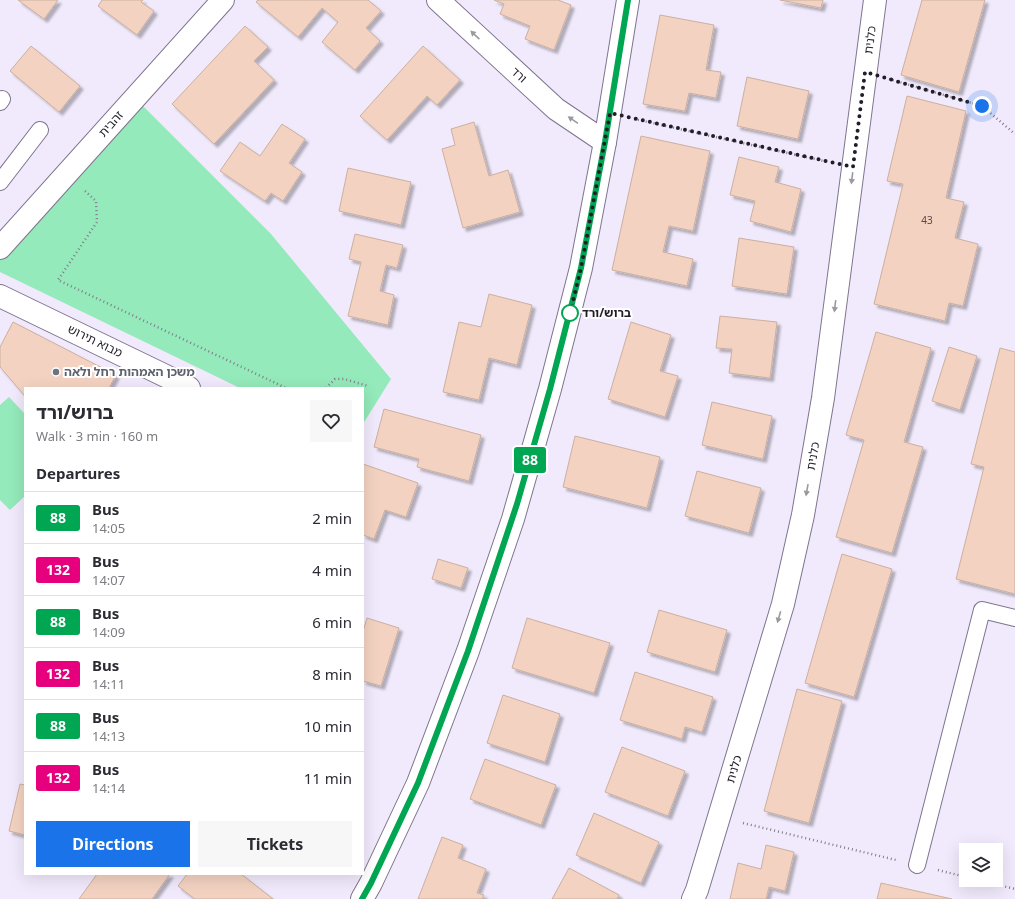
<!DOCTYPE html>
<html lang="en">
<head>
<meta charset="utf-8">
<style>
	body { margin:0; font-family:"Noto Sans","Noto Sans Hebrew",sans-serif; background:#f7f7f7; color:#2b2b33; height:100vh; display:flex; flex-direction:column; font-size:15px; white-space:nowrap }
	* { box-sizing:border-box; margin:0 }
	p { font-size:13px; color:#7c7c81 }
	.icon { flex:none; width:22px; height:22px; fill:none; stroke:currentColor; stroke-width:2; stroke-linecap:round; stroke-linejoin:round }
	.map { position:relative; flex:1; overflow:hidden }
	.sheet { position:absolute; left:24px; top:387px; width:340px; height:488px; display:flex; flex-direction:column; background:#fff; border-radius:0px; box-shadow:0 4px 16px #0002 }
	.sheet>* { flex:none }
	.badge { padding:0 8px; border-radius:3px; font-size:14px; line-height:26px }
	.fabs { position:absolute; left:959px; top:843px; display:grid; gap:8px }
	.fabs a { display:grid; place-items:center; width:44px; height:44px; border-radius:0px; background:#fff; box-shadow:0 4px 16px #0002; font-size:20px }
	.you { position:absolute; width:20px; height:20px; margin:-10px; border:3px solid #fff; border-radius:50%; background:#1a73e8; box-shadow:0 0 0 6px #1a73e833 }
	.map>.badge { position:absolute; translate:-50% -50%; box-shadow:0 0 0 2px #fff }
	h2 { padding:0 12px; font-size:15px; line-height:36px }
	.round { display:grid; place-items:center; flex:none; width:42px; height:42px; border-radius:0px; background:#f7f7f7 }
	.head { display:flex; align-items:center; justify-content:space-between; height:68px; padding:0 12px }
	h1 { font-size:19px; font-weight:700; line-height:30px }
	.primary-button { display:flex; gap:8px; margin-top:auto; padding:8px 12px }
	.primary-button a { flex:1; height:46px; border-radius:0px; background:#1a73e8; color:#fff; font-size:16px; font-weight:700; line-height:46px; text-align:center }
	.primary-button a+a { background:#f7f7f7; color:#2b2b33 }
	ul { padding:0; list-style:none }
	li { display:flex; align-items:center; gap:12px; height:52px; padding:0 12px; border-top:1px solid #e1e1e2 }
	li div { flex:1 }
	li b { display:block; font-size:15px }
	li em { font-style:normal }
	li .badge { min-width:44px; font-weight:700; text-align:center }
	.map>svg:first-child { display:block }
	.green { fill:#94eaba }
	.building { fill:#f3d2c1; stroke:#ccaf9f; filter:url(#shadow) }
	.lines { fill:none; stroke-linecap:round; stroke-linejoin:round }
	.lane-casing { stroke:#7f748e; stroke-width:18 }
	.street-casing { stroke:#7f748e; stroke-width:24 }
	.secondary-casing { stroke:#7f748e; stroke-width:24 }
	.path { stroke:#827c8b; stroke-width:2.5; stroke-dasharray:1 3; stroke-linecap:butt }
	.lane { stroke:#fff; stroke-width:16 }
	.street { stroke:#fff; stroke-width:22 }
	.secondary { stroke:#fff; stroke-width:22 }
	.oneway { fill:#9c999e }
	.line-casing { stroke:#fff; stroke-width:9 }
	.line { stroke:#00a651; stroke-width:6 }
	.walk { stroke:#221d28; stroke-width:4; stroke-dasharray:0 7.2 }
	.stop-dot { fill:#fff; stroke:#00a651; stroke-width:2 }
	.worship-dot { fill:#6b7280; stroke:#fff; stroke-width:1.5 }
	.labels { text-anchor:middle; stroke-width:4; stroke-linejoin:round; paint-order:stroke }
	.number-label { font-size:10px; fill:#564a4e }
	.street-label { font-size:12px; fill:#221d28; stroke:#fff }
	.stop-label { font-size:12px; font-weight:bold; fill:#221d28; stroke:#fff; text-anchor:start }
	.worship-label { font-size:12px; font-weight:bold; fill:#5b616d; stroke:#fff; text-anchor:start }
</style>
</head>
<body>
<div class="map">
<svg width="1015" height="899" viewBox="0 0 1015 899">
	<defs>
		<filter id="shadow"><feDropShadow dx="3.5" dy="3.5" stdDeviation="1" flood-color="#0004"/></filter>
	</defs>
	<rect width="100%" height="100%" fill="#f1eafc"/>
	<path class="green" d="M142,105L271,234L391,379L363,424V388H240L0,272V260Z
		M9,397L25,414V496L10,510L0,500V405Z"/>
	<path class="building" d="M18,0H58L44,19Z
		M102,0H143L141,2L154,11L137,35L98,6Z
		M258,0H368L381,11L366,28L380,41L355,70L322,42L338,22L322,8L298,37L256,2Z
		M494,0H558L571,5L554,50L525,39L530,26L500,14L504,4Z
		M780,0H823L821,8Z
		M922,0H985L959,92L901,75Z
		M660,15L714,25L706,70L721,72L716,98L689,93L685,111L643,104Z
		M245,26L268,47L254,61L274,80L214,144L172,104Z
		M31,46L80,86L59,112L10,71Z
		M423,46L460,80L437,105L427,96L387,140L360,116Z
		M747,77L809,91L798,139L737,126Z
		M907,96L966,111L946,198L964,202L955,238L978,244L963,306L949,303L945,321L874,304L903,184L887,181Z
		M474,122L489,176L508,170L520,212L463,228L442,149L455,145L451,129Z
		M282,124L305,139L289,163L302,172L283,201L271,193L265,201L220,171L240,142L260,156Z
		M641,136L710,151L693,231L669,226L663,252L693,259L687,286L612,270Z
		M739,157L779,167L775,182L801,189L791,232L750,221L755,201L730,195Z
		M348,168L411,182L401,225L339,211Z
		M355,234L403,245L397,268L386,265L380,291L394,295L388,325L348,316L361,262L349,259Z
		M739,238L794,247L787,294L732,286Z
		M489,294L532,305L517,365L489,358L479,400L443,392L459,322L481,327Z
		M720,316L777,322L770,378L729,373L732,349L716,348Z
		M13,322L116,375L109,388H25V396L24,395L0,367V347Z
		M631,322L671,335L660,371L678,376L665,417L608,399Z
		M876,332L931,348L904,442L923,447L892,553L836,537L864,440L846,435Z
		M949,347L977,356L960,410L932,401Z
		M1000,348L1015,352V594L956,579L984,467L971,464Z
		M712,402L772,416L763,459L702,445Z
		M384,409L481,435L469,481L417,467L419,459L374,447Z
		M575,436L660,457L647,508L563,487Z
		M363,464L418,483L406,517L385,510L374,539L363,535Z
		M697,471L761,488L749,533L685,516Z
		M842,554L892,569L854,697L805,683Z
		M438,559L468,568L461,588L432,579Z
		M659,610L727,630L715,672L647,652Z
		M367,618L399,628L381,686L363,681V631Z
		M527,618L610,643L594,693L512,668Z
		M635,672L713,697L702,732L685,727L682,739L620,720Z
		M797,689L842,701L809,823L764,811Z
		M503,695L560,714L545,762L487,743Z
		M622,747L685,771L668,816L605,792Z
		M485,759L556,785L541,825L470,799Z
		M20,784L25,785V835L9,831Z
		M594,813L659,842L641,883L576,855Z
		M442,837L463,845L458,858L486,869L477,893L484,895L482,899H418Z
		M766,845L794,852L785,891L769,887L766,899H730L738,863L761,869Z
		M569,868L619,895L617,899H552Z
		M97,874H170L152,899H79Z
		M187,874H241L273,899H195L178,886Z
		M881,883L952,899H877Z"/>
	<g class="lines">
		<defs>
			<path id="lane" d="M0,102L2,99
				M0,182L40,130
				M917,865L982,610L1015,618"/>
			<path id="street" d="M438,0L556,109L605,142
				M0,248L223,0
				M0,296L176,381L189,388
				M693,899L697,890L783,604L803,515L823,398L875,0"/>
			<path id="secondary" d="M362,899L371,883L418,783L468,651L513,519L550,389L581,268L605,142L628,0"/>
		</defs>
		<use href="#lane" class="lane-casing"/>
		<use href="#street" class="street-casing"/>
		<use href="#secondary" class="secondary-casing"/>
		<path class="path" d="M889,79L982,106L1015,134
			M634,119L828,162
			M85,191L96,201L97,222L58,280L286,388
			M326,388L335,379H344L368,386
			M743,823L896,860
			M938,870L966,877
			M978,880L1015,889"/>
		<use href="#lane" class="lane"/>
		<use href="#street" class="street"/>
		<use href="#secondary" class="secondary"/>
	</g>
	<defs><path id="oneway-solid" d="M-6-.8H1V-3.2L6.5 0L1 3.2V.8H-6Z"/></defs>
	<g class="oneway">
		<use href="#oneway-solid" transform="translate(475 35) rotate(-137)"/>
		<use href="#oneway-solid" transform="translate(573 120) rotate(-146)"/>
		<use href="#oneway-solid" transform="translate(852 178) rotate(97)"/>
		<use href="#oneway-solid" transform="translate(835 306) rotate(97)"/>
		<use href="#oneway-solid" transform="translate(807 490) rotate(100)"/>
		<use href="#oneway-solid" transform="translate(779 617) rotate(106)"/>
	</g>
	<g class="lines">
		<defs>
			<path id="line" d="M362,899L371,883L418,783L468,651L517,504L550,389L581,268L605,142L628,0"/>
		</defs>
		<use href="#line" class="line-casing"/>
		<use href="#line" class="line"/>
		<path class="walk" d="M570,313L581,268L610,113L853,167L865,72L982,106"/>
	</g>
	<circle class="stop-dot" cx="570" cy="313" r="8"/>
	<circle class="worship-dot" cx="56" cy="372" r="4"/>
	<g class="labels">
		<g class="number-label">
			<text x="927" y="224">43</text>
		</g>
		<g class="street-label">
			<text transform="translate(870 40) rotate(-83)" y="4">כלנית</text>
			<text transform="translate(519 75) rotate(43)" y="4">ורד</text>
			<text transform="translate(111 124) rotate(-48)" y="4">זהבית</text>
			<text transform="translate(95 341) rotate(26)" y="4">מבוא תירוש</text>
			<text transform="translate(813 456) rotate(-80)" y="4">כלנית</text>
			<text transform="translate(734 769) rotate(-74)" y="4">כלנית</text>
		</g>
		<g class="stop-label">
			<text x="582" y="317">ברוש/ורד</text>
		</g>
		<g class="worship-label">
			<text x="64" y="376">משכן האמהות רחל ולאה</text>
		</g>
	</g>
</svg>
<div class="fabs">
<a><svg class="icon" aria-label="layers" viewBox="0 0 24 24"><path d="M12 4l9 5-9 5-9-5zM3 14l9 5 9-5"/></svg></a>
</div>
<div class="you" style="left:982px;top:106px"></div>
<b class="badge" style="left:530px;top:460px;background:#00a651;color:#fff">88</b>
<section class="sheet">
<div class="head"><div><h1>ברוש/ורד</h1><p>Walk · 3 min · 160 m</p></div><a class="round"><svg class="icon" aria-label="heart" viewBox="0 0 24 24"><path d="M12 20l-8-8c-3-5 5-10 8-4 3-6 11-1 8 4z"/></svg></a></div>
<h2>Departures</h2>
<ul>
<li><span class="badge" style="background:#00a651;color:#fff">88</span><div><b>Bus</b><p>14:05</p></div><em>2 min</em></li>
<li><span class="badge" style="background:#e6007e;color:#fff">132</span><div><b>Bus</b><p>14:07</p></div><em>4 min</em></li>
<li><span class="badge" style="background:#00a651;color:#fff">88</span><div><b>Bus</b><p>14:09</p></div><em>6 min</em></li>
<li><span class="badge" style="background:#e6007e;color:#fff">132</span><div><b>Bus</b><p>14:11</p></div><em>8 min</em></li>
<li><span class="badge" style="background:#00a651;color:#fff">88</span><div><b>Bus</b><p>14:13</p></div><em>10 min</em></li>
<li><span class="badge" style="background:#e6007e;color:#fff">132</span><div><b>Bus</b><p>14:14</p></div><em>11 min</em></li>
</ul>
<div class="primary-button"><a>Directions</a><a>Tickets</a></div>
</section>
</div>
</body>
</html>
